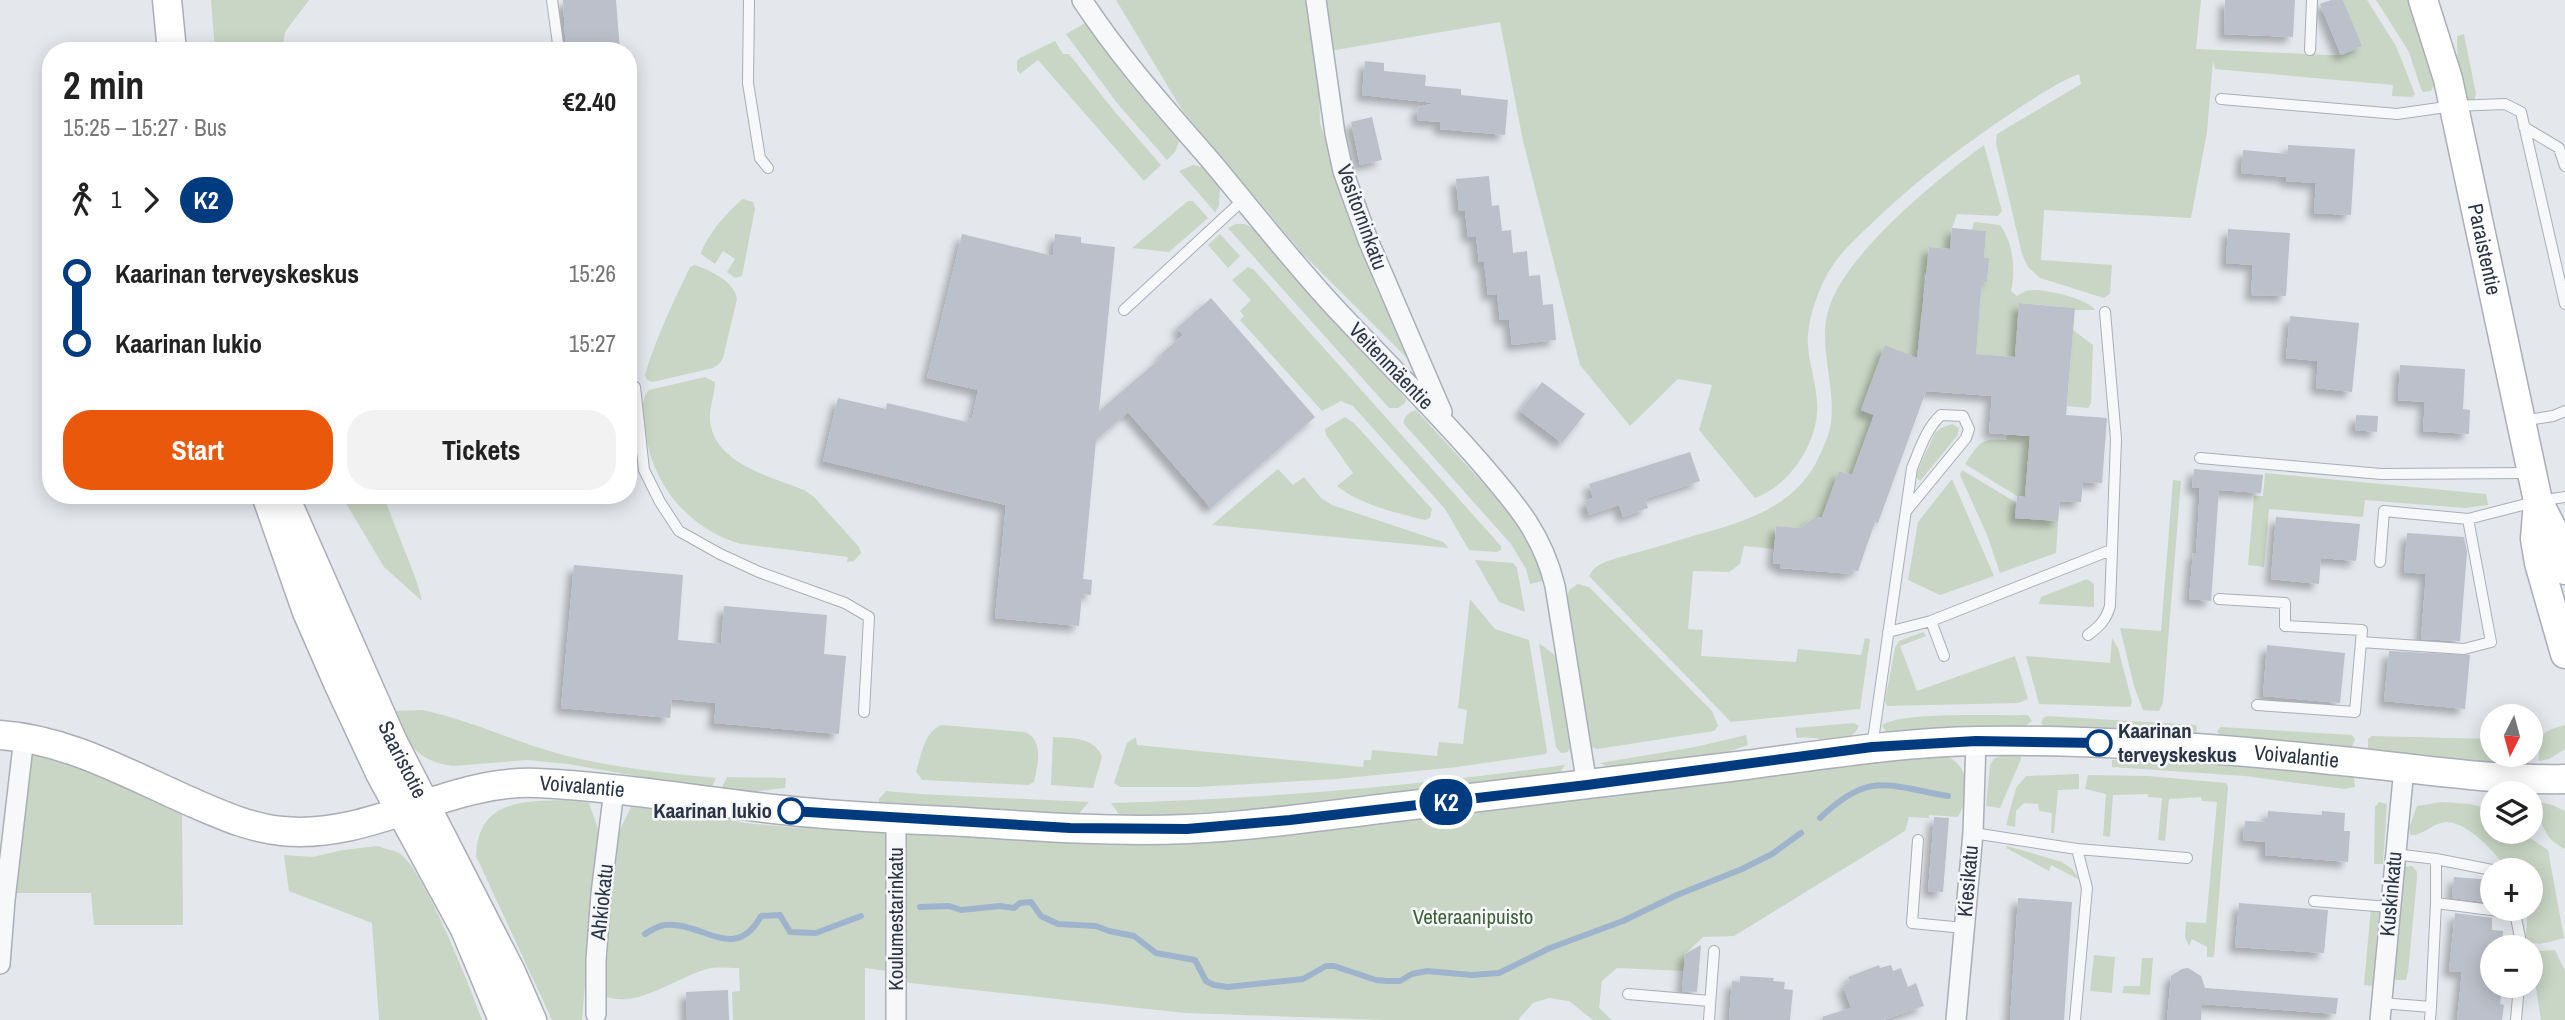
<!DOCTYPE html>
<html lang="en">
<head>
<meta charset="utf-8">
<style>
	body { margin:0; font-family:"Archivo Narrow",sans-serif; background:#f2f2f2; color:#222; height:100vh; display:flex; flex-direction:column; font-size:26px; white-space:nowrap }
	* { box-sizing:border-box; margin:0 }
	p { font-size:23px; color:#767676 }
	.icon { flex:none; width:38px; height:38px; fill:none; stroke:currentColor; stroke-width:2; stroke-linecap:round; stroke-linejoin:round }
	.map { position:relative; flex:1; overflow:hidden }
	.panel { position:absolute; left:42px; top:42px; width:595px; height:462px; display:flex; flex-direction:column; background:#fff; border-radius:28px; box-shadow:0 4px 18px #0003 }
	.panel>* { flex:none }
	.badge { padding:0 14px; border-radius:23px; font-size:24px; line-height:46px }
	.needle { width:46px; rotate:186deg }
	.buttons { position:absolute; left:2480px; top:704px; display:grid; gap:14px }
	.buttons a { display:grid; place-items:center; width:63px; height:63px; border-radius:50%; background:#fff; box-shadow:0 4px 18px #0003; font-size:35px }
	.map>.badge { position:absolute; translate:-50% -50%; box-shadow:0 0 0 4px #fff }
	.legs { display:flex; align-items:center; gap:10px; height:77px; padding:0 21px; font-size:23px }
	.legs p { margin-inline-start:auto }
	.head { display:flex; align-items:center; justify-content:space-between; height:119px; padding:0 21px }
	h1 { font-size:38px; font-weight:800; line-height:52px }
	.button { display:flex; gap:14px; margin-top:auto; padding:14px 21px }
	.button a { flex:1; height:80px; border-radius:28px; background:#ea580c; color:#fff; font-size:28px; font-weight:800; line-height:80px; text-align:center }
	.button a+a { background:#f2f2f2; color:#222 }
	ul { padding:0 21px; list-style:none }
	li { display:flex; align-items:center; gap:24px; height:70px; font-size:26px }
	li i { display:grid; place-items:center; width:10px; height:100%; margin:0 9px; background:currentColor }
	li i::after { content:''; width:18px; height:18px; margin:-9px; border:5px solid; border-radius:50%; background:#fff }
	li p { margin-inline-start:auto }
	li:first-child i { background:linear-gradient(#0000 50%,currentColor 0) }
	li:last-child i { background:linear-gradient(currentColor 50%,#0000 0) }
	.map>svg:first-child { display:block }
	.green { fill:#c9d6c5 }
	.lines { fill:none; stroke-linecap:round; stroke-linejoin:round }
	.stream { stroke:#9fb4cc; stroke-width:6 }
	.building { fill:#bbc0ca; filter:url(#shadow) }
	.lane-casing { stroke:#a9aeb7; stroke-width:12 }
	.street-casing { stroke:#a9aeb7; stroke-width:22 }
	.secondary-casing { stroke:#a9aeb7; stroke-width:31 }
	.lane { stroke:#f7f8fa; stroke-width:10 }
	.street { stroke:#f7f8fa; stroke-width:19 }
	.secondary { stroke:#fff; stroke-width:28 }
	.line-1-casing { stroke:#fff; stroke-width:16 }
	.line-1 { stroke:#003b80; stroke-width:10 }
	.stop-1-dot { fill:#fff; stroke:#003b80; stroke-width:3.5 }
	.labels { text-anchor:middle; stroke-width:5; stroke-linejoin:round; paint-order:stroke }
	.street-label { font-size:21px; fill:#2b3445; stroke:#f4f6f9 }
	.stop-label { font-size:21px; font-weight:bold; fill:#2b3445; stroke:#f4f6f9; text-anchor:start }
	.park-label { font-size:21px; fill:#3f6138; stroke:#f4f6f9 }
</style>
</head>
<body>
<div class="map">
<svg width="2565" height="1020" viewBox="0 0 2565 1020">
	<defs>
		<filter id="shadow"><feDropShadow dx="-6" dy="6" stdDeviation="3.5" flood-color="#0004"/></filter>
	</defs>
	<rect width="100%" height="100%" fill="#e4e7ec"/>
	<path class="green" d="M211,0H309L285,32L282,51H215Z
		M1116,0H2201L2196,49L2328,55H2341L2361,46L2343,0H2367L2396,46L2415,94L2412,97L2392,96L2393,85L2215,69L2213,61L2207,132L2191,218L2044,210L2041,260L2112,265L2110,294L2104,298L2040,278L2028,267L2022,254L1996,143L1997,134L2081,84L2079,74C2058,82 2038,96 2019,108C1966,143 1915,181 1869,226C1854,240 1838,255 1828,273C1818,290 1810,314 1808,334C1806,356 1816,379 1817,402C1820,440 1791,485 1755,498L1699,430L1712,385L1678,379L1630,426L1580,365L1523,141L1500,22L1318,53L1320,123L1342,191L1412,363L1303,254L1182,110Z
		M2376,0H2411L2436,82L2431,91L2423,92L2421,89L2409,52Z
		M1085,23L1180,140L1175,152L1167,160L1117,103L1066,34Z
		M2464,34L2476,94L2474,101H2467L2458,79L2457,36Z
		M1055,41L1063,54H1069L1115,112L1161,165L1144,181L1038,60L1020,74L1017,70V61L1020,58Z
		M1984,145L2002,211L1998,216L1957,214L1952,228L1950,249L1929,247L1927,273H1924L1923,302H1925L1920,321L1922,322L1919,340L1920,358L1910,357L1885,346L1861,410L1874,415L1852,475L1839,471L1826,518L1812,519L1800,528L1776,526L1774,549L1744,546L1740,564L1729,572L1693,571L1688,629L1703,630L1701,656L1796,662L1798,649L1861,655L1865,638L1870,639L1860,709L1731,722L1589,576C1595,564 1605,562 1617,558C1642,551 1668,544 1693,536C1742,522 1790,510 1816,463C1822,451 1829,436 1831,423C1836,384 1817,345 1829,308C1847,252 1937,179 1984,145Z
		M1193,165L1202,167L1220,188L1219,206L1215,212L1179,171Z
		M743,199L753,202L755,209L742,276L735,278L727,272L735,259L723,251L715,264L701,254C704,239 730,208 743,199Z
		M1188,201H1193L1208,218L1169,252L1132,248Z
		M1974,222L2000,225C2013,242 2016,271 2011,291L2017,296C2022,293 2026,290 2032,290C2045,289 2089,299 2095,310H2075L2074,308L2020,303L2015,357L1976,354L1982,281H1987L1988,274L1983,273L1988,258H1984L1986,231L1972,230Z
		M1236,224H1245L1255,229L1406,399L1405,403L1398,408H1389L1228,228Z
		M1220,234L1240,256L1228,268L1208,245Z
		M695,265C710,270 735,282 737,299L723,358L719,364L713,368L653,382L647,380L645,375C656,337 673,303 690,267Z
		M1248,267L1254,270L1501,546V550L1497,552L1469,550L1445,509L1353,406L1341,401L1322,411L1240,320L1244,316L1240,311L1251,300L1232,280Z
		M2073,330L2093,345L2091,403L2088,408L2067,406Z
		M705,377L715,382C715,395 709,407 710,421C715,464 770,476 804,490L814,497L859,547L861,553L854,561L847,562L848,557L741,544C687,529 649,481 645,425C643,412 640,400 649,390Z
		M1416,410L1515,518L1538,557L1543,581L1530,584L1526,569L1511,544L1404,424C1402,417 1410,412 1416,410Z
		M1345,417L1354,423L1432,509L1430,518L1425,520C1396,513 1361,505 1337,486L1353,473L1326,435L1325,429Z
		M1952,424L1959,428L1957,436L1920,481L1916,477V474L1935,433L1941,428Z
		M2007,435L2030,436L2025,497L2017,496L1965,464C1980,443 1979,438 2006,440Z
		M1278,469L1293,485L1304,477L1321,498L1332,505L1443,542L1449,548L1212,525Z
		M1962,470L2017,503L2016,518L2058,521L2056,553L2000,573L1987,535L1960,475Z
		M2265,473L2486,494L2488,505L2465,508L2365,500L2363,517L2269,509L2264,567L2248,565L2254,496H2263Z
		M1952,479L1994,576L1940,595L1908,580L1918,522Z
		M2173,480L2181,481L2163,703L2159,711L2143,710L2134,686L2120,628L2161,631Z
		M341,495H383L417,582L422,601L384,567Z
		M1475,560L1513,563L1517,568L1525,612L1499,602Z
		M2087,579L2094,584V607L2039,604L2041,597Z
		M1578,584L1589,587L1712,711L1718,726L1714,731L1597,749L1592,747L1588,742L1567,597L1569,590Z
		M1470,599L1495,629L1529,640L1547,751L1546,754L1457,767L1336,779L1197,787H1120L1114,783L1127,743L1136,737L1137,745L1363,767L1364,760H1371L1372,750L1437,756L1439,742L1463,744L1467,710L1458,708Z
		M1923,632L1926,636L1900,646L1917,691L2015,656L2028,699L2018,703L1887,706L1885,701L1895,648L1899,641Z
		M2112,638L2118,648L2132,702L2130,707L2039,704L2026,656L2110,663Z
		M1539,643L1556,656L1570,748L1568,752L1561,753L1556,747Z
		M423,710C469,720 511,740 556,753C607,767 663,773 716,778L711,789L568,764L527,760L453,766C415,761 408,742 390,711Z
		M2028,715L2032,721L2025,726L1894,736L1886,732L1882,725C1903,711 1999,716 2028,715Z
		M2047,716L2196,725L2197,730L2193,735L2044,727L2041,723L2043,718Z
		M1854,723L1859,726C1845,753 1819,733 1797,738L1795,728Z
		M942,725L1025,732C1044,740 1038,764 1034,782L1028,785L922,780L916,771C922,755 924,731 942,725Z
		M2565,725V749L2549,759L2539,761C2538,736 2540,731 2565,725Z
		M2221,727L2352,735L2355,739L2351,749L2222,737L2217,731Z
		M1746,735L1748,745L1705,759L1611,769L1600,763L1695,747Z
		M2372,736L2492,739V754H2529V763L2433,759L2368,750V739Z
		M1053,737C1071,738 1095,737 1102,757L1093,788L1051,785Z
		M31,751L68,760L182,811L183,925H94L91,893H12Z
		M2005,753L2020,754L2021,759L2000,808L1986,806L1990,765L1994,759Z
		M1943,754C1971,766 1972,793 1958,817L1929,815V818L1909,817L1905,831L1734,936L1703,937L1685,954L1684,971L1617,968L1602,981L1599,1008L1612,1020H1593L1569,1001L1549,998L1533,1003L1518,1020H1384L1185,1013L910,983L888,971L865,968V1020H733L732,992L740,991L739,968C730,968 719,967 711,968C679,975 637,1010 605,996L613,853L618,834L631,807L689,810L745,823L798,828L840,822L1340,827L1479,812L1754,772Z
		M2157,756L2353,771L2355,787L2344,789L2245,776L2112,767V760Z
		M1565,765L1557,777L1243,815L1120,816L1111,803C1263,799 1414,786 1565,765Z
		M2079,774V789L2058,790L2054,833H2051L2052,813L2039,811L2038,804L2024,803L2016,811L2015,827L2006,825L2016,788L2026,776Z
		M2088,775L2148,776L2226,783L2228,787L2214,957H2207V947L2192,939L2189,946L2185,937L2186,922L2206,923L2217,802L2202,801L2201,797L2169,799L2165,841L2158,840L2162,798L2148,797V794L2113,795L2110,837L2103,836L2106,794L2085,789Z
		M727,777L786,778L785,788C767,789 738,797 722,787Z
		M886,791L919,794L1089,802L1076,817L882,806L879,803V799Z
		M565,800L589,803L598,829L582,1020H552L476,856C478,801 521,801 565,800Z
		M2379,802L2387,804L2383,864H2374L2375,807Z
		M2442,802L2470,804L2491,810L2492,831H2520L2548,850L2564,938C2551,941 2535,949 2526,938L2528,908H2530V870H2508C2495,853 2465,817 2441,823C2430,826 2422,836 2410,835L2409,828L2417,806Z
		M2540,802L2552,805L2565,811V849C2545,839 2539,824 2540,802Z
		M378,846C385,849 393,850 399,853C423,867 471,989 482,1020H379L372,923L289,891L284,855L313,857L343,850Z
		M2007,846L2062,862L2072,869L2080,880L2051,865L2049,871L2006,848Z
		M2412,866L2417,872V879L2408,972L2406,980H2396L2393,976L2402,867Z
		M2371,907L2379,908L2373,986L2364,985Z
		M2555,950L2565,971V1020H2541L2531,956L2538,951Z
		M2094,955L2115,957L2112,993L2090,991Z
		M2142,958H2153L2150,995L2122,993L2124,986H2140Z"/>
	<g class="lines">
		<path class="stream" d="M1820,818C1870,770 1887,786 1948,796
			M920,907L949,906L961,910L1000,906L1014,908L1020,903L1031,902L1041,916L1058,924L1096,926L1109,931L1134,936L1156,953L1195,960L1206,981L1214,985L1228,987L1303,979L1326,966H1334L1376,980L1387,981H1400L1412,974L1427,971L1472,975L1499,973L1550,948L1623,921L1677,895L1742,869L1772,854L1801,833
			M645,934C651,930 658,926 665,925C702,921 735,964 761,916L780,915L790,932L816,933L861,916"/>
	</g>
	<path class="building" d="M563,0H616L620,51H566Z
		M2225,0H2295L2293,37L2224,34Z
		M2331,0H2343L2362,46L2341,55L2320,4Z
		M1365,61L1384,63V71L1426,75L1425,86L1461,89V95L1508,100L1505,135L1440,129V122L1417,120L1418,107L1435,103L1362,95Z
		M1372,117L1382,160L1360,165L1351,122Z
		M2288,145L2355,149L2351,215L2314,213L2316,183L2286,181L2287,177L2241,173L2243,150L2288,154Z
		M1489,176L1492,206L1499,205L1502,231L1511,230L1513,253L1527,251L1529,276L1540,275L1543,305L1553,304L1556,340L1512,345L1509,319L1500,320L1497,294L1488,295L1484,262H1479L1476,236L1468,237L1465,210L1459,211L1456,179Z
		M1952,228L1986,231L1984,258H1989L1987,282L1982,281L1976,354L2015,357L2019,303L2075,308L2066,415L2107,418L2102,483L2083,482L2081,502L2060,501L2058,521L2015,518L2017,496L2025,497L2030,436L1989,433L1992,396L1926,391L1878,523L1875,522L1858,571L1851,570V574L1780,568V564H1773L1776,526L1800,528L1812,519L1822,517L1839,471L1852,475L1874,415L1861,410L1885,345L1917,358L1929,247L1950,249Z
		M2228,229L2290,233L2286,296L2251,295L2253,265L2226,263Z
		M962,234L1053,256L1055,234L1081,237V243L1115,247L1099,411L1162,357L1160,355L1183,335L1177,328L1211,298L1315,417L1211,508L1128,412L1096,440L1083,579L1092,580L1091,595L1082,594L1079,626L995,618L1006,505L823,461L838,398L886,409L887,403L967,422L968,418L972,419L978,390L927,378Z
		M2290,316L2359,323L2352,392L2316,388L2318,361L2286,358Z
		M2400,365L2465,369L2463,409L2470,410L2469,434L2423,431L2425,402L2398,400Z
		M1542,382L1585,414L1562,443L1520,411Z
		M2356,415L2378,416L2377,432L2355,430Z
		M1690,452L1700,481L1645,499L1648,508L1623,517L1619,505L1589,515L1585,501L1593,498L1589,484Z
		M2194,469L2263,475L2261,493L2219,490L2211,601L2189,599L2193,553L2196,554L2200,488H2192Z
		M2276,517L2360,524L2356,561L2321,558L2319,584L2271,579Z
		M2407,533L2464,537L2467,552L2460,641L2421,639L2426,574L2404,572Z
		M574,565L683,575L678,640L721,644L724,606L827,615L824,654L846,656L839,734L714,723L716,703L672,699L670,718L561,708Z
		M2267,645L2345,653L2340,703L2263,696Z
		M2389,651L2470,655L2465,709L2384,701Z
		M2268,811L2322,815V811L2345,813L2344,831H2350L2348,862L2265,855V842L2243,840L2245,821L2267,822Z
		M1934,817L1949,818L1943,892L1928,891Z
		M2454,877L2492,880V903L2452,898Z
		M2018,898L2072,902L2064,1020H2010Z
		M2239,903L2328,910L2324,953L2235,947Z
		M2455,913L2492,918V930L2503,931L2502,947H2492V985H2502L2500,1004L2504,1005L2502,1020H2457L2462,972L2449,971Z
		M1701,945L1697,992L1682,991L1685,954Z
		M1879,965L1880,968L1891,965L1893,971L1901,968L1908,987L1916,983L1924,1006L1883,1020H1823L1822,1017L1851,1008L1843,985L1850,983L1848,977Z
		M2188,968L2201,976L2205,988L2338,998L2336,1014L2202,1004L2201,1020H2167L2171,976L2182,969Z
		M1740,976L1774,978L1773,981L1785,982L1784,989L1793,990L1790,1020H1729L1732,981L1740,982Z
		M728,990L729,1020H687L686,992Z"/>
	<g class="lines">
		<defs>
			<path id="lane" d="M552,0L559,51
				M749,0L748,83L760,158L768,168
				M2310,50L2312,0
				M2221,99L2397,114L2453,106L2505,104L2521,112L2565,304
				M2524,127L2559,148L2565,166
				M1124,310L1243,200
				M628,382L635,387L644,470L660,502L679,531L720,554L759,572L845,603L869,617L864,712
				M2522,421L2553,416L2565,411
				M2200,458L2381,474L2528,473
				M2380,562L2384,511L2468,519L2538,501L2565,497
				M2219,599L2285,603V626L2362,630L2355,712L2257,705
				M1931,621L1944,656
				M1888,632L1931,621L2111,550
				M2088,635C2100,626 2106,620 2110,606L2116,439L2105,312
				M2361,642L2464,649L2491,642L2468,519
				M1872,747L1912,468C1920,449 1926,429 1941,415L1963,416L1969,429L1966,438L1907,510
				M1973,833L2077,849L2087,888L2075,1020
				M1918,840L1912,923L1964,928
				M2077,849L2187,858
				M2394,854L2436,859V903L2515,913L2522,947
				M2436,859L2492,870
				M2314,901L2389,907
				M1628,994L1710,1001
				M2381,1003L2431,1007L2430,1020
				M2431,1007L2436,903
				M1709,1020L1714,951
				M2516,1020L2519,985"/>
			<path id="street" d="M1082,0C1120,58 1166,109 1211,161C1253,211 1293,263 1338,311C1385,361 1434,409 1479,461C1514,502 1542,532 1555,586L1587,785
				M1316,0L1335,134L1343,171L1368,240L1442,412
				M896,818V1020
				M0,964L5,900L24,737
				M596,1014V960L601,894L614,790
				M1956,1020L1973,833L1976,741
				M2380,1020L2404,768"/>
			<g id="secondary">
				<path d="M167,0L172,51"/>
				<path id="s1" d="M2423,0L2448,79L2538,501L2555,534L2565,570"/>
				<path d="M266,495L307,612L338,683L380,773L465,929L503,1020"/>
				<path id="s2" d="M284,495L392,740L511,972L532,1020"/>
				<path d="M2538,501L2535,539L2539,563L2565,654"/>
				<path id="s3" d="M0,735C71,740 131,776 196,804C224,816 251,828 282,831C371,840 449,779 537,783C619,787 701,801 783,810C844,817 905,819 966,822C1039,827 1114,832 1188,829C1257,826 1327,815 1396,807C1512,794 1629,780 1746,765C1823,755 1900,742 1979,741C2096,739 2215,748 2331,760C2409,767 2486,781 2565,779"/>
			</g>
		</defs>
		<use href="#lane" class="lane-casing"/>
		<use href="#street" class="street-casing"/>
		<use href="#secondary" class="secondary-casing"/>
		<use href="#lane" class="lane"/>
		<use href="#street" class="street"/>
		<use href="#secondary" class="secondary"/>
	</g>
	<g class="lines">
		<defs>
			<path id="line-1" d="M791,811L1070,828L1187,829L1290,820L1587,785L1872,747L1976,741L2099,743"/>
		</defs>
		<use href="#line-1" class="line-1-casing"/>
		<use href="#line-1" class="line-1"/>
	</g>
	<g class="stop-1-dot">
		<circle cx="2099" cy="743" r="12"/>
		<circle cx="791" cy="811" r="12"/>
	</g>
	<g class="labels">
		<g class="street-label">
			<text transform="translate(1362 217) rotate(70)" y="7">Vesitorninkatu</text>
			<text dy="7" stroke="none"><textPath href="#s1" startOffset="257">Paraistentie</textPath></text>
			<text transform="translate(1391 366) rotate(46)" y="7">Veitenmäentie</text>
			<text dy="7" stroke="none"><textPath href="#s3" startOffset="2328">Voivalantie</textPath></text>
			<text dy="7" stroke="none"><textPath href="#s2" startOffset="290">Saaristotie</textPath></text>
			<text dy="7" stroke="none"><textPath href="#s3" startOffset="606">Voivalantie</textPath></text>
			<text transform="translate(1968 881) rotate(-85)" y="7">Kiesikatu</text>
			<text transform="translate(2391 894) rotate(-85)" y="7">Kuskinkatu</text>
			<text transform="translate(602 902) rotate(-84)" y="7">Ahkiokatu</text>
			<text transform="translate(896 919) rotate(-90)" y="7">Koulumestarinkatu</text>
		</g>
		<g class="stop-label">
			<text x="2118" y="738">Kaarinan<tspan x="2118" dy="24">terveyskeskus</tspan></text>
			<text x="772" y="818" text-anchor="end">Kaarinan lukio</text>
		</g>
		<g class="park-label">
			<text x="1473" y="924">Veteraanipuisto</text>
		</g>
	</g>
</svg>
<div class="buttons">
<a><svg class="needle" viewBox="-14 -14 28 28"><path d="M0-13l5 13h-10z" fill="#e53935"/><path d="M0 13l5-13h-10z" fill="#767676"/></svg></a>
<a><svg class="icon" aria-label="layers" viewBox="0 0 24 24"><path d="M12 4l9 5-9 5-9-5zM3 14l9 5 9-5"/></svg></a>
<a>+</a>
<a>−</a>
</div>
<b class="badge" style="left:1446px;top:802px;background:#003b80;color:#fff">K2</b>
<section class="panel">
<div class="head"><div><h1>2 min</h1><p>15:25 – 15:27 · Bus</p></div><b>€2.40</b></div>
<div class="legs"><svg class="icon" aria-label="walk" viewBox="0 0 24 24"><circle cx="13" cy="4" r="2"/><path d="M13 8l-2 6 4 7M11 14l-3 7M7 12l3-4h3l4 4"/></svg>1<svg class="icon" aria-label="forward" viewBox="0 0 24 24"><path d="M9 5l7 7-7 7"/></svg><b class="badge" style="background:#003b80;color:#fff">K2</b></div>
<ul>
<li><i style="color:#003b80"></i><b>Kaarinan terveyskeskus</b><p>15:26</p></li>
<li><i style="color:#003b80"></i><b>Kaarinan lukio</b><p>15:27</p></li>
</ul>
<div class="button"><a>Start</a><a>Tickets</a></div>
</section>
</div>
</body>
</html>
